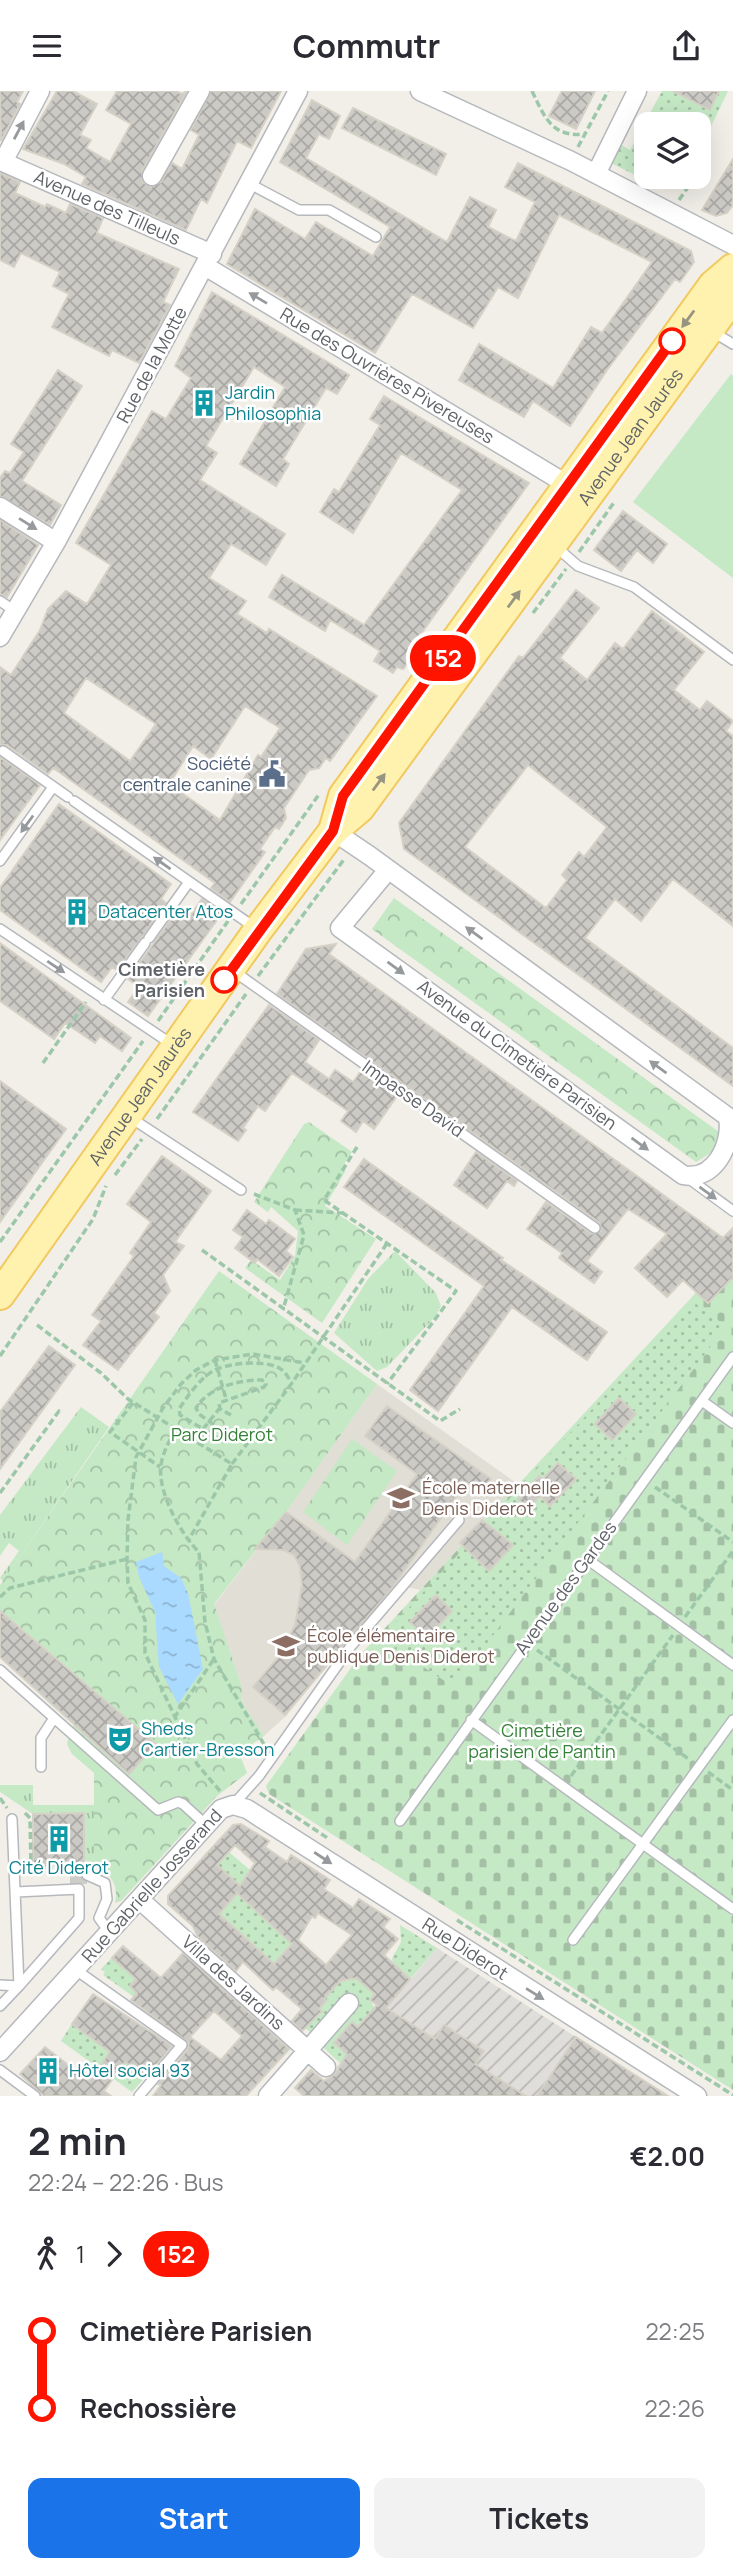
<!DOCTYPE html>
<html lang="en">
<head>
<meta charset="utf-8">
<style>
	body { margin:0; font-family:Manrope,sans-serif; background:#f2f2f3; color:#2b2b33; height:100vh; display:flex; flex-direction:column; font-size:26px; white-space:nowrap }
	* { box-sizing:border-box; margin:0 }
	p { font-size:23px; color:#7c7c81 }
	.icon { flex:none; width:38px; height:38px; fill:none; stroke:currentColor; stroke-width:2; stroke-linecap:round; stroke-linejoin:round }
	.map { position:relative; height:2005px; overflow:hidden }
	.sheet { display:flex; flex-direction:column; background:#fff; flex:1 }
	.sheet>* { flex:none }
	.badge { padding:0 14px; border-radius:23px; font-size:24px; line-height:46px }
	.controls { position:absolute; left:634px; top:21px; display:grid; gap:14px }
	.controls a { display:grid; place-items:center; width:77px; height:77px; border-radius:14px; background:#fff; box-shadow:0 7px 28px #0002; font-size:35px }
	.map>.badge { position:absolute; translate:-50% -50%; box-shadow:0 0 0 4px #fff }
	.legs { display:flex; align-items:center; gap:10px; height:77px; padding:0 28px; font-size:23px }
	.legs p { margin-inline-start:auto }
	.head { display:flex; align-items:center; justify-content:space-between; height:119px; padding:0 28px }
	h1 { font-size:38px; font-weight:700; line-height:52px }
	.primary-button { display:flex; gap:14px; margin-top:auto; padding:14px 28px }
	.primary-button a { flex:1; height:80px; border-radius:14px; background:#1a73e8; color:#fff; font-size:28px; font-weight:700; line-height:80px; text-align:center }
	.primary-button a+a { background:#f2f2f3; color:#2b2b33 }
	ul { padding:0 28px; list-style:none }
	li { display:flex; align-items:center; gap:24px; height:77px; font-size:26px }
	li i { display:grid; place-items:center; width:10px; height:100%; margin:0 9px; background:currentColor }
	li i::after { content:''; width:18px; height:18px; margin:-9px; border:5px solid; border-radius:50%; background:#fff }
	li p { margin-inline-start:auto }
	li:first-child i { background:linear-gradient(#0000 50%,currentColor 0) }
	li:last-child i { background:linear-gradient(currentColor 50%,#0000 0) }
	header { display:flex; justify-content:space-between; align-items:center; height:91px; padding:0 28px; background:#fff; font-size:32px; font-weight:700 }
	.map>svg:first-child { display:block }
	.industrial { fill:url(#industrial-furrows) }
	.education { fill:#e1ded6 }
	.grass { fill:url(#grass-tufts) }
	.cemetery { fill:url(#cemetery-stones) }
	.park { fill:url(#park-crowns) }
	.garden { fill:url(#garden-dots) }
	.pitch { fill:#c5e8c5 }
	.water { fill:url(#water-ripples) }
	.building { fill:url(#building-cross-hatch); stroke:#d6d1c6; stroke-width:2; fill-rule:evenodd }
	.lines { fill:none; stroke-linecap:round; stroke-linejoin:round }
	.street-tunnel { stroke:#ccccc8; stroke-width:18; stroke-dasharray:18 9; stroke-linecap:butt }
	.lane-casing { stroke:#b5b8bc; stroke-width:12 }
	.street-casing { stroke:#b5b8bc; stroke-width:21 }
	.primary-casing { stroke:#f2c960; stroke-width:32 }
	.path { stroke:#9cc7a9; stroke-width:3.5; stroke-dasharray:7 3.5; stroke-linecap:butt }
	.lane { stroke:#fff; stroke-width:9 }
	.street { stroke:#fff; stroke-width:18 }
	.primary { stroke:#fff2af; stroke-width:28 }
	.oneway { fill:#979a9d }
	.oneway2 { fill:#979581 }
	.line-1-casing { stroke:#fff; stroke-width:16 }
	.line-1 { stroke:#ff1400; stroke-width:10 }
	.stop-1-dot { fill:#fff; stroke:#ff1400; stroke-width:3.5 }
	.labels { text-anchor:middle; stroke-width:5; stroke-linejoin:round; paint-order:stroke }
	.street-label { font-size:18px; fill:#5f6368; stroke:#fff }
	.culture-label { font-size:18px; fill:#0d838f; stroke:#fff; text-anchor:start }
	.service-label { font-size:18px; fill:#4e5e75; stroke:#fff; text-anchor:end }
	.stop-label { font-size:18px; font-weight:bold; fill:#5f6368; stroke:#fff; text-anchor:end }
	.park-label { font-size:18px; fill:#348238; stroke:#fff }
	.education-label { font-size:18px; fill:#785e54; stroke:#fff; text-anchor:start }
</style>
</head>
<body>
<header><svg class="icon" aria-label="menu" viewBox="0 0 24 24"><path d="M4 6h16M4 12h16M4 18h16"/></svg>Commutr<svg class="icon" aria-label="share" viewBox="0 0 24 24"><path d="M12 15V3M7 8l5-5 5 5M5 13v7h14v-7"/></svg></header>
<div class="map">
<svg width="733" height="2005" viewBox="0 0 733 2005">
	<defs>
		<pattern id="industrial-furrows" width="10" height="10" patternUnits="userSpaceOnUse" patternTransform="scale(1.75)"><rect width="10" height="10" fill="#e0deda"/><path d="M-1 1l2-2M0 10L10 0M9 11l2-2" fill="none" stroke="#b9b8b5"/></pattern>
		<pattern id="grass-tufts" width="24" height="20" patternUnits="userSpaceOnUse" patternTransform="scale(1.75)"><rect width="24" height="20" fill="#c5e8c5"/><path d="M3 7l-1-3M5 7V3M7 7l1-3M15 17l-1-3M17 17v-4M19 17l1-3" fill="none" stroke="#a3c0a4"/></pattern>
		<pattern id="cemetery-stones" width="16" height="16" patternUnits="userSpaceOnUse" patternTransform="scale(1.75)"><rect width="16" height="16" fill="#c5e8c5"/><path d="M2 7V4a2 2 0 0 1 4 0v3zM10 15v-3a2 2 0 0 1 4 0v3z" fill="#a3c0a4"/></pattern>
		<pattern id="park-crowns" width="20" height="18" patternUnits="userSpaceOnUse" patternTransform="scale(1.75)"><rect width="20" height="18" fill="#c5e8c5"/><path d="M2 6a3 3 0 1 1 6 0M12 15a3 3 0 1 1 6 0" fill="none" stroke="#a3c0a4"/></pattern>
		<pattern id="garden-dots" width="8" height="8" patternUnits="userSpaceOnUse" patternTransform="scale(1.75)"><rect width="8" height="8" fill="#c5e8c5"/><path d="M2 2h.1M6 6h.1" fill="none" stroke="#a3c0a4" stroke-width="1.8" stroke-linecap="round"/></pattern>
		<pattern id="water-ripples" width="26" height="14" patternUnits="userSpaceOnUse" patternTransform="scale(1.75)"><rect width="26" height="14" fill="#aadaff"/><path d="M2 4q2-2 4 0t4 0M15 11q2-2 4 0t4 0" fill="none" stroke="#8eb4d2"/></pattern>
		<pattern id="building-cross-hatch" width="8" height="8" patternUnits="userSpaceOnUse" patternTransform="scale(1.75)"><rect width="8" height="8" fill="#cccac5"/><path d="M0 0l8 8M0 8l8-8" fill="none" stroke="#a9a8a4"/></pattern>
	</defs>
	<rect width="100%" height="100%" fill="#f1efe8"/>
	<path class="industrial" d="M437,1857L668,2005H312Z"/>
	<path class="education" d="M377,1293L519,1394L420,1499L402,1495L391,1497L286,1625L264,1645L241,1610L242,1596L214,1514L286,1421Z"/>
	<path class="grass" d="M395,1160L436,1202L441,1215L435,1226L387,1276L377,1280L334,1242L368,1188Z
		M81,1316L109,1336L3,1490L0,1487L19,1460L9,1452L0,1465V1424Z
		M0,1694H33V1714H94V1774H84V1722L33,1723L0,1701Z"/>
	<path class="cemetery" d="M733,1147V1999L269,1703L266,1695L361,1563L716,1180Z"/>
	<path class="park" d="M394,807L719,1041L714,1060L696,1071L372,838Z
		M309,1031L352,1061L345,1071V1081L325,1115L376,1148L322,1232L245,1177L251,1169L280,1189L295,1165L298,1140L271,1116L268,1121L254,1111L304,1033Z
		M219,1180L377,1293L286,1421L214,1513L242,1596L241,1610L264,1645L239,1662L247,1682L217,1705L121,1810L115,1812C119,1794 111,1782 94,1774V1682L72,1663L67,1653L70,1638L100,1604L0,1519V1494Z
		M352,1348L397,1380L347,1454L303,1421Z"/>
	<path class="garden" d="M662,0H673L709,19L719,0H728L705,48L698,45V33H646V86H669L663,98L611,72L620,53L630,59Z
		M692,1210L726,1235L454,1596L380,1548Z
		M229,1761L250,1779L240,1795L217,1774Z
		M243,1797L261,1814L256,1820C270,1832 279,1845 298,1848L274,1874L219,1823Z
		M400,1834L437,1857L410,1888L393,1873L392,1867L401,1851Z
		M118,1860L133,1874L127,1880L136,1888L130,1895L137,1902L134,1906L103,1884L105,1881L101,1878Z
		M361,1872L386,1894L370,1908L374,1917L366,1927L372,1932L365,1942L352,1931L334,1952L347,1963L340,1972L324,1957L322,1950L305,1937L322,1921L319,1918L326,1910L316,1901L339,1891Z
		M73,1931L148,1983L132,2001L61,1950Z"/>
	<path class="pitch" d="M731,283L733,285V487L633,411Z"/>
	<path class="water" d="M162,1461L164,1475L181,1487L188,1502L203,1578L178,1613L159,1576L155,1521L139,1486L136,1471Z"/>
	<path class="building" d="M0,0H23L17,11L20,13L1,50Z
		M57,0H73L97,13L80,44L91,49L86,57L110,71L131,33L106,19L117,0H176L182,3L187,0L142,80L143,91L151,96L161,91L172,72L182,78L199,44L191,39L211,0H281L251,57L237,50L207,112L201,108L186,139L82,93L86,86L64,73L23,58Z
		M562,0H595L576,38L549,25Z
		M673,0H719L710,19Z
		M312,9L340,25L329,48L319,43L306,67L447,151L470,106L496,119L488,136L516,150L535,111L505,96L518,72L691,160L694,171L680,191L675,188L607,279L570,335L533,310L524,326L459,289L479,253L553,297L591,236L602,242L652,171L559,124L518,207L498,196L473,237L412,203L375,262L227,173L255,118L305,148L316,131L373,165L390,136L280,71Z
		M353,17L446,63L436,84L342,37Z
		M733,68V114L727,122L716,125L702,119Z
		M0,82L20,91L15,102L45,116L47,113L66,122L70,113L103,127L97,142L179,178L163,211L170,214L139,272L112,259L109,265L52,236L69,203L53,195L60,181L21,162L14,176L0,169Z
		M212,201L349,284L337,303L326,297L283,368L289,373L276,395L240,373L285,296L254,276L206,355L217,362L200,389L285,443L266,474L231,453L209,487L246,510L237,523L267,542L269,538L377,605L330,670L326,667L319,677L309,679L284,717L286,727L279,738L275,736L260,758L265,761L230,811L211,797L215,792L59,681L53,677L48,683L7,654H0V576L11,584L40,539L48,518L66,500L87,513L111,474L76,452L152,320L166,328L191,287L175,275ZM86,587L156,633L130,670L64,622ZM245,615L280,637L261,666L258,664L220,729L169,693L193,655L211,668Z
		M58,279L82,295L22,390L61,414L50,434L0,405V387L5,380L10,382L24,361L11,353Z
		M384,305L529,392L408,561L413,564L403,578L397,576L393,582L374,570L380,560L330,529L325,540L269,506L282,484L364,534L462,399L401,362L353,442L320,421L334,398L339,401L380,334L370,328Z
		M623,420L667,453L653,472L637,459L621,480L594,459Z
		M0,429L38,454L7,506L0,503Z
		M576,499L599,517L560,567L587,589L615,552L623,558L652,520L704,561L674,599L700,619L707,610L733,630L726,640L733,645V835L673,788L641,830L615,808L585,847L733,957V995L404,758L399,732L519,565L523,567ZM528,674L607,736L584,766L579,761L562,784L567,789L546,817L465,756Z
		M0,666L40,694L0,749Z
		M59,713L171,793L161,808L166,812L142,846L117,879L112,876L101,891L0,819V797Z
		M202,808L222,822L148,925L128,911L139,896L128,888L177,820L188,828Z
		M0,852L131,947L122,960L100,945L95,952L65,932L54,948L0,910Z
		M336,853L329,863L723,1147L733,1137V1186L708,1212L683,1189L667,1206L635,1177L667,1143L628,1118L587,1170L602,1181L594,1192L559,1167L562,1162L527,1138L546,1111L592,1143L601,1140L600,1132L277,903L306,858Z
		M269,914L319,949L305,971L329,988L335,979L353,991L361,980L397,1005L374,1038L363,1030L356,1041L341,1030L348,1020L292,982L265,1020L258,1015L243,1037L246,1039L238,1050L193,1021Z
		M0,990L66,1038L0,1131Z
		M476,1061L517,1090L514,1095L507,1090L487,1117L454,1094Z
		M162,1065L211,1100L175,1151L184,1155L163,1184L170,1200L154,1222L159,1226L118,1279L83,1254L101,1230L92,1224L134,1165L130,1162L151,1131L127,1113Z
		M364,1068L503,1167L501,1169L607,1241L587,1269L512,1216L438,1320L410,1299L484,1195L344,1096Z
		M247,1119L266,1133L269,1129L295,1148L286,1160L293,1166L279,1185L257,1168L255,1172L235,1157L243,1146L233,1139Z
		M49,1255L75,1274L0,1378V1321Z
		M619,1307L636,1323L612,1349L595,1333Z
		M387,1315L491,1388L481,1401L466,1391L392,1497L285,1624L253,1596L281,1563L295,1534L302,1494L300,1476L294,1464L283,1459L255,1458L286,1421L355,1471L417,1383L365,1345Z
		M558,1372L576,1388L550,1415L540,1405L528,1418L518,1408L539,1385L543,1388Z
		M482,1429L513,1454L489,1480L460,1452Z
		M436,1504L452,1520L427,1547L410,1531Z
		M0,1520L156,1653L129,1683L0,1566Z
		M84,1722V1774H33V1723Z
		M241,1733L269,1750L265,1756L287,1771L291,1764L330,1789L324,1798L353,1817L359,1808L390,1828L383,1836L398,1848L384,1864L410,1888L386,1917L435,1948L444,1934L484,1960L475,1973L526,2005H304L295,1997L311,1979L324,1990L335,1983L347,1963L334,1952L352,1931L358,1936L377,1914L370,1909L375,1903L356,1887L340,1890L324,1908L326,1910L319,1918L322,1920L302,1940L292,1930L302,1918L276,1896L273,1899L243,1871L236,1880L198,1846L193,1835L168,1813V1805L221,1747L233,1734ZM235,1754L255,1772L240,1795L217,1774ZM237,1802L292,1853L274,1873L219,1823ZM318,1822L352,1844L326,1874L298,1849L312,1825L315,1827Z
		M123,1855L161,1887L183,1862L289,1958L246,2005H153L161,1994L158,1993L187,1959L189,1952L131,1909L137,1902L130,1895L136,1888L112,1867ZM214,1920L242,1945L221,1969L190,1946Z
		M93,1903L172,1955L147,1985L125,1971L104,2000L111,2005H44L20,1983L45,1956L89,1990L110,1961L72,1933Z
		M576,1946L616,1972L668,2005H537Z"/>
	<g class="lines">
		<path class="street-tunnel" d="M70,1784H87"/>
		<defs>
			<path id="lane" d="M248,92L299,119H329L376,146
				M713,241L733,253
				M555,455L578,475L634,496L733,569
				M0,510L15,520
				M3,660L68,706
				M74,710L254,836
				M0,770L53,696
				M0,838L173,954
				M149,847L189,791
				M235,881L595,1137
				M104,909L145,852
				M128,1025L241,1099
				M688,1087L733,1120
				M702,1310L733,1332
				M587,1468L733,1574
				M0,1579L158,1719L178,1711L183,1713L206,1734
				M471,1629L733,1818
				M41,1676V1647L54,1627
				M233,1714L259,1685L351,1555L459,1429
				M12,1728L19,1895L79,1827V1798L16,1801
				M400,1730L733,1266
				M87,1784L105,1792L107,1808L99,1827L110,1842
				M573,1849L733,1629
				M76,1879L182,1954L139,2005
				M0,1894L19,1895
				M0,1915L19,1895
				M0,1979L35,2005"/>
			<path id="street" d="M40,0L3,71L212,163
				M420,0L571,70L733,154
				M596,83L637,0
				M152,85L200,0
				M205,175L568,394
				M0,416L56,451
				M0,546L56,451L298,0
				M333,740L370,765L728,1026C733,1053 714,1091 683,1084L340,837L388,779
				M139,1808L326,1976
				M0,1961L221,1718L233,1714L247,1718L697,2005
				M268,2005L349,1912"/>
			<g id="primary">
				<path d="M333,740L343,705L713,194L733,177"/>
				<path id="s1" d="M0,1204L258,839L333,740L360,717L733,206"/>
			</g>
		</defs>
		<use href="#lane" class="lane-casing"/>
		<use href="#street" class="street-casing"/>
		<use href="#primary" class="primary-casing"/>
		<path class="path" d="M532,0C545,27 552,47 586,43
			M578,56L608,0
			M679,109L688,96
			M579,461L615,410
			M533,522L566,478
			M241,813L320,702
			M258,885L345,767
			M158,930L228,830
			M43,972L86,911
			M157,1028L246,903
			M357,1056L324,1109L456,1200L387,1293
			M115,1084L142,1048
			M254,1103L295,1119L304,1144L283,1219
			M295,1119L342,1122
			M0,1151L143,950
			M202,1159L440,1330L460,1318
			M37,1234L101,1282L128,1308L232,1373L188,1450
			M0,1265L93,1128L106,1095
			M215,1269L226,1308
			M133,1312L110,1341L160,1376
			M231,1324L220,1318L219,1312L264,1296L266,1293L262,1289C238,1289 209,1296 196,1317L199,1323L229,1345L228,1350L224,1351L180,1324L179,1318C188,1305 201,1285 217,1278C231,1272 269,1268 282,1279C286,1282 289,1288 292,1292
			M203,1338L219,1318
			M176,1339C169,1350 163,1361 161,1374C157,1400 181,1444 199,1461L205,1531L214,1568L265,1655
			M232,1373L292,1292L388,1151
			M655,1396L733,1451
			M0,1402L59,1320L61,1322
			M0,1506L10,1497L127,1468
			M685,1526L733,1460
			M537,1559L690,1669
			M174,1627L214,1568
			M708,1681L733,1699
			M571,1685L673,1544
			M220,1700L197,1673L145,1562V1529L128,1492L127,1468L128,1429L136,1366L163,1317L181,1293L196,1279L215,1269L253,1263L305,1272
			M260,1702L329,1748
			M0,1707L7,1717
			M25,1722L30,1727L31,1775L53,1777
			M457,1829L733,2004"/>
		<use href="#lane" class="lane"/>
		<use href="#street" class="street"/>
		<use href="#primary" class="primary"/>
	</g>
	<defs><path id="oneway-solid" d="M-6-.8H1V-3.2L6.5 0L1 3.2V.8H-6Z" transform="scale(1.75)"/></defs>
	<g class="oneway">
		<use href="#oneway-solid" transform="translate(19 39) rotate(-62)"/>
		<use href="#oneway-solid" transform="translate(258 207) rotate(-149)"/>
		<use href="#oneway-solid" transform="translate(28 433) rotate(32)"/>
		<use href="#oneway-solid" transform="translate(27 733) rotate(126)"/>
		<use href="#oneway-solid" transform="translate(162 772) rotate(-145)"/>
		<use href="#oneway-solid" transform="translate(474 842) rotate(-144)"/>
		<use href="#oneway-solid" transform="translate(56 876) rotate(34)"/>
		<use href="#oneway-solid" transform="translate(396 877) rotate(36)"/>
		<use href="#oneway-solid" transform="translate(658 976) rotate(-144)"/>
		<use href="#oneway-solid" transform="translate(640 1053) rotate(36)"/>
		<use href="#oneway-solid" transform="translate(708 1102) rotate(36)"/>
		<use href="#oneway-solid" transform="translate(323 1767) rotate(33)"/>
		<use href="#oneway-solid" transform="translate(535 1903) rotate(32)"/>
	</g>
	<g class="oneway2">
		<use href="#oneway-solid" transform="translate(688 228) rotate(126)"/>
		<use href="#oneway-solid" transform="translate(514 508) rotate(-54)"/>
		<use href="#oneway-solid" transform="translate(379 691) rotate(-54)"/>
	</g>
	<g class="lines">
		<defs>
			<path id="line-1" d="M224,889L333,740L343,705L672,250"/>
		</defs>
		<use href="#line-1" class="line-1-casing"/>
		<use href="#line-1" class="line-1"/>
	</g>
	<defs>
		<symbol id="building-bare" viewBox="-9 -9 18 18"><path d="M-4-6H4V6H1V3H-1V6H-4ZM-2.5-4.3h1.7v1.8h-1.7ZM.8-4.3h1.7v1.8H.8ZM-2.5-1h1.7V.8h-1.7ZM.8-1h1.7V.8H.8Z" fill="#0f9aa8" stroke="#fff" stroke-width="2.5" paint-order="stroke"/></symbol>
		<symbol id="civic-bare" viewBox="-9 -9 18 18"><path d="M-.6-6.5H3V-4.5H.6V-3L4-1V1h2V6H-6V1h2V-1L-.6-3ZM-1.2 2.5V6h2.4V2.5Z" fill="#5c6f8a" stroke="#fff" stroke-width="2.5" paint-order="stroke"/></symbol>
		<symbol id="school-bare" viewBox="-9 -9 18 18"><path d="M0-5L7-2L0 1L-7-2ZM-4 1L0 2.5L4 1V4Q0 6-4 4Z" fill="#8d6e63" stroke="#fff" stroke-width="2.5" paint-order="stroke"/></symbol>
		<symbol id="theatre-bare" viewBox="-9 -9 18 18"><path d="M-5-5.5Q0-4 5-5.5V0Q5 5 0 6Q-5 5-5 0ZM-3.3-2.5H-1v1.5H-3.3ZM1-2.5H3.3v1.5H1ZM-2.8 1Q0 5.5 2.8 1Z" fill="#0f9aa8" stroke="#fff" stroke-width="2.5" paint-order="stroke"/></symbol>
	</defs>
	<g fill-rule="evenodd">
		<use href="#building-bare" x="185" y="293" width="38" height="38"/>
		<use href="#civic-bare" x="253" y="664" width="38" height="38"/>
		<use href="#building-bare" x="58" y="802" width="38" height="38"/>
		<use href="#school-bare" x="382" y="1388" width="38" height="38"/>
		<use href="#school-bare" x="267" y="1536" width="38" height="38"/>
		<use href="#theatre-bare" x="101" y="1629" width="38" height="38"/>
		<use href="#building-bare" x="40" y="1729" width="38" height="38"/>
		<use href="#building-bare" x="29" y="1961" width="38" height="38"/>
	</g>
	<g class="stop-1-dot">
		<circle cx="672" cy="250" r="12"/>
		<circle cx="224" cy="889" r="12"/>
	</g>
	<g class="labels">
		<g class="street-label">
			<text transform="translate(107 117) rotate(24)" y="6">Avenue des Tilleuls</text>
			<text transform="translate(152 274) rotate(-62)" y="6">Rue de la Motte</text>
			<text transform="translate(387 285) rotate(31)" y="6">Rue des Ouvrières Pivereuses</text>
			<text dy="6" stroke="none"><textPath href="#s1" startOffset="1066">Avenue Jean Jaurès</textPath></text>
			<text transform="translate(517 964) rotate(36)" y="6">Avenue du Cimetière Parisien</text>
			<text dy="6" stroke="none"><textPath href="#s1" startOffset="243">Avenue Jean Jaurès</textPath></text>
			<text transform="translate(413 1008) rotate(35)" y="6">Impasse David</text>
			<text transform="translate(566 1497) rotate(-54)" y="6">Avenue des Gardes</text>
			<text transform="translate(152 1795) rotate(-48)" y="6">Rue Gabrielle Josserand</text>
			<text transform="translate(465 1858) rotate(33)" y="6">Rue Diderot</text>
			<text transform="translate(233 1892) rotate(42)" y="6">Villa des Jardins</text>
		</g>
		<g class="culture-label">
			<text x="225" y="308">Jardin<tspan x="225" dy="21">Philosophia</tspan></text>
			<text x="98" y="827">Datacenter Atos</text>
			<text x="141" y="1644">Sheds<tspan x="141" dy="21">Cartier-Bresson</tspan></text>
			<text x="59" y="1783" text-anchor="middle">Cité Diderot</text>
			<text x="69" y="1986">Hôtel social 93</text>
		</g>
		<g class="service-label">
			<text x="251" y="679">Société<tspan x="251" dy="21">centrale canine</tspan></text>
		</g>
		<g class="stop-label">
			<text x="205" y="885">Cimetière<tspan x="205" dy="21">Parisien</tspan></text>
		</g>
		<g class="park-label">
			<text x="222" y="1350">Parc Diderot</text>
			<text x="542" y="1646">Cimetière<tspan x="542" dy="21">parisien de Pantin</tspan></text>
		</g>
		<g class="education-label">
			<text x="422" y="1403">École maternelle<tspan x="422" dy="21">Denis Diderot</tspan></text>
			<text x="307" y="1551">École élémentaire<tspan x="307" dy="21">publique Denis Diderot</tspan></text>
		</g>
	</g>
</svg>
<div class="controls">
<a><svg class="icon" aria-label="layers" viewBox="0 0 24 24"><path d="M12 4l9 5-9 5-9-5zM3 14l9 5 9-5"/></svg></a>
</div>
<b class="badge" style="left:443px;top:567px;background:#ff1400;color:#fff">152</b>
</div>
<section class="sheet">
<div class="head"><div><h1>2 min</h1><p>22:24 – 22:26 · Bus</p></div><b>€2.00</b></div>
<div class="legs"><svg class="icon" aria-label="walk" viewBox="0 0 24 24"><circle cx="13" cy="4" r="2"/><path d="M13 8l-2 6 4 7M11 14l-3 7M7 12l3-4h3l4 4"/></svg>1<svg class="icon" aria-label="forward" viewBox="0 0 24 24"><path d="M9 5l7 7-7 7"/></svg><b class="badge" style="background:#ff1400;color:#fff">152</b></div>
<ul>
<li><i style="color:#ff1400"></i><b>Cimetière Parisien</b><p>22:25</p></li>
<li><i style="color:#ff1400"></i><b>Rechossière</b><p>22:26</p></li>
</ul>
<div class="primary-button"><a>Start</a><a>Tickets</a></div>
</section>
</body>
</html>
